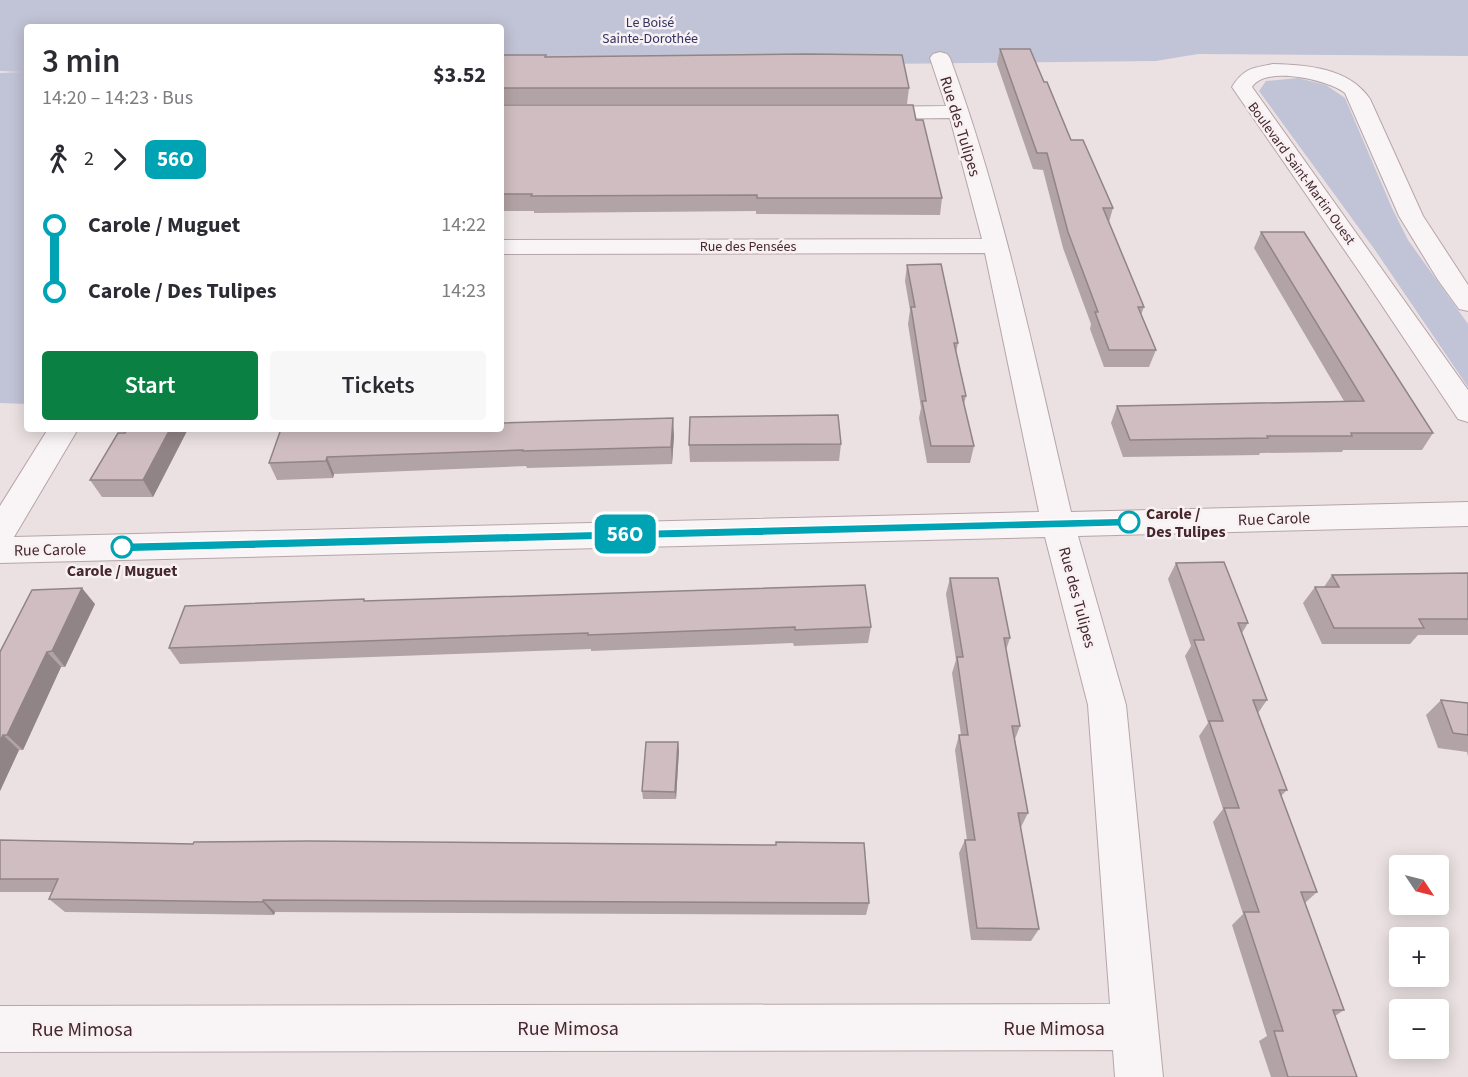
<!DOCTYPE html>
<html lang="en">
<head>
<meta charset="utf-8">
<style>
	body { margin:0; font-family:"Source Sans 3",sans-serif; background:#f7f7f7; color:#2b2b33; height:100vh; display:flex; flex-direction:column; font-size:22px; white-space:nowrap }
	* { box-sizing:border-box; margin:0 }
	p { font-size:20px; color:#7c7c81 }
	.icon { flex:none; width:33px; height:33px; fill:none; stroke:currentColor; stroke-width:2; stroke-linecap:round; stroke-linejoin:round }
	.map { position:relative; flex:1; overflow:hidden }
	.details { position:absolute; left:24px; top:24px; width:480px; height:408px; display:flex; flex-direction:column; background:#fff; border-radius:6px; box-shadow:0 3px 15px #0003 }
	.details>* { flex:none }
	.badge { padding:0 12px; border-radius:9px; font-size:21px; line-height:39px }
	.needle { width:39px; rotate:125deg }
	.fabs { position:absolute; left:1389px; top:855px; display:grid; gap:12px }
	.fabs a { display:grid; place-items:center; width:60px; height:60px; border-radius:6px; background:#fff; box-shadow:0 3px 15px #0003; font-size:30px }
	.map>.badge { position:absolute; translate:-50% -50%; box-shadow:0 0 0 3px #fff }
	.legs { display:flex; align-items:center; gap:9px; height:66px; padding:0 18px; font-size:20px }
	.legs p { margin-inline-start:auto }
	.head { display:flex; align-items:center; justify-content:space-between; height:102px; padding:0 18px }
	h1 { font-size:33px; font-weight:600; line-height:45px }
	.cta { display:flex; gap:12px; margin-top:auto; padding:12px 18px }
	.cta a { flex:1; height:69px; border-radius:6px; background:#0b8043; color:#fff; font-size:24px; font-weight:600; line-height:69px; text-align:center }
	.cta a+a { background:#f7f7f7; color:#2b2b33 }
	ul { padding:0 18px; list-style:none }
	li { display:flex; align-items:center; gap:21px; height:66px; font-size:22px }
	li i { display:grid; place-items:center; width:9px; height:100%; margin:0 8px; background:currentColor }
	li i::after { content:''; width:15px; height:15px; margin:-8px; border:4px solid; border-radius:50%; background:#fff }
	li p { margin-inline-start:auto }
	li:first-child i { background:linear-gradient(#0000 50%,currentColor 0) }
	li:last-child i { background:linear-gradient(currentColor 50%,#0000 0) }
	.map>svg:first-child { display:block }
	.green { fill:#c1c3d6 }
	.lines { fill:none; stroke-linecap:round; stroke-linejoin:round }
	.minor-casing { stroke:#b6a5a9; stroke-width:2 }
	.tertiary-casing { stroke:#b6a5a9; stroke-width:2 }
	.minor { fill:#f9f4f5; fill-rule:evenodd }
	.tertiary { fill:#f9f4f5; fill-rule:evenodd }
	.wall { fill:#b2a3a6 }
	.shaded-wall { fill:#918487 }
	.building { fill:#cfbdc1; stroke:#918487; stroke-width:1.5 }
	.line-1 { fill:#00a3b4; stroke:#fff; stroke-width:1.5 }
	.stop-1-dot { fill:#fff; stroke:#00a3b4; stroke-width:3 }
	.labels { text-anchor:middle; stroke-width:5; stroke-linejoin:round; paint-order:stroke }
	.far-park-label { font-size:14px; fill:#333462; stroke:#f8f1f3 }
	.far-street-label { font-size:14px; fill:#45272d; stroke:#f8f1f3 }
	.street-label { font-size:16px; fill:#45272d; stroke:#f8f1f3 }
	.stop-label { font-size:16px; font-weight:bold; fill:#45272d; stroke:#f8f1f3; text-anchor:start }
	.near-street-label { font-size:20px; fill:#45272d; stroke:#f8f1f3 }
</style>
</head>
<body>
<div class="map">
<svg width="1468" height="1077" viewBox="0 0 1468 1077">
	<rect width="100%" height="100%" fill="#ebe1e3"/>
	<path class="green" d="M0,0H1468V56L1198,54L1156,61L501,68V27H27V404L0,403V73L21,72L0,71Z
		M1298,78L1326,85L1345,98L1392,208L1408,240L1468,324V387L1375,250L1259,91L1266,81Z"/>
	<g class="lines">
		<defs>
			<path id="minor" d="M940,52L947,54L950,58C1004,205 1035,359 1071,512L1468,502V526L1078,536L1126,705L1163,1077H1115L1113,1050L0,1052V1006L1110,1004L1088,705L1045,537L0,563V506L48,429H78L14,537L1039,512L985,253L501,254V240L982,239L950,118L869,119L862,117L858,113L862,109L869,107L946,106L930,58L933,54Z"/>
			<path id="tertiary" d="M1273,64C1308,65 1349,68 1370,99L1423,216L1468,285V311L1459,309L1438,280L1399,216L1345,93C1329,80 1265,65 1252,87L1468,390V422L1458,419L1359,271L1232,87C1244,68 1252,68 1273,64Z"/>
		</defs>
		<use href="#minor" class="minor-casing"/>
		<use href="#tertiary" class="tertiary-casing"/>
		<use href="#minor" class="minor"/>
		<use href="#tertiary" class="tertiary"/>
	</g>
	<path class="wall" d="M1000,49L1044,82L1071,140L1113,208L1109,222L1144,307L1141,315L1156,350L1149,367H1104L1090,329L1091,324L1063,248L1043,170L1033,169L997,64Z
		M501,55L546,57L909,88L907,104H501Z
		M501,105L916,120L942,198L940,215L756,214V211L534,213V211H501Z
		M1261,232L1433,433L1422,450H1343L1342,452L1260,453L1259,455L1123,457L1111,423L1117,406L1344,401L1254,248Z
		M907,265L958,343L956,353L966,396L964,404L974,446L970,463H927L919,418L921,408L908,324L910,310L905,281Z
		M127,429H188L153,497H102L90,480Z
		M281,429L674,435L672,464L527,468L526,466L334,474L333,478L277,480L269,463Z
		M841,444L839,461L690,462L689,445Z
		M1176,563L1248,623L1242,633L1267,700L1258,713L1287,790L1281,796L1317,892L1305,903L1344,1010L1335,1016L1357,1077H1271L1259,1041L1267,1036L1232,925L1243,914L1213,822L1223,809L1199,736L1208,723L1185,656L1191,646L1168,579Z
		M1468,573V635H1418L1410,644H1322L1303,603L1315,587H1324L1332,575Z
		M950,578L1010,638L1006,650L1020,726L1015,739L1028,813L1021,827H1020L1039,929L1031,941L971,940L959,853L965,840H967L955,750L959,735H961L952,673L956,660L946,594Z
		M364,599L365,601L871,627L868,643L794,646L793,643L591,651V649L180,664L169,648Z
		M95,604L65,667H61L23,750H19L0,791V652Z
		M1441,700L1468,703V756L1467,752L1438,748L1426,715Z
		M679,750L676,799H643L642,791Z
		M0,840L869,903L866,915L275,912L274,915L65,912L49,899L52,892H0Z"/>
	<path class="shaded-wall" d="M673,418L674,435L672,464L671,447Z
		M170,429H188L153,497L143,480Z
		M327,457L334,474L333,478L326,461Z
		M82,588L95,604L65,667L52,651Z
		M47,652L61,667L23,750L7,735Z
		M3,735L19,750L0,791V742Z
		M678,742L679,750L676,799L675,792Z
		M263,900L275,912L274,915L263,902Z"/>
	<path class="building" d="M1000,49H1030L1044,82H1047L1071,140H1083L1113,208H1103L1144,307H1138L1156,350H1109L1095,312H1098L1068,232L1047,153H1037Z
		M805,54L902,55L909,88H501V55H546L545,57Z
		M501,105H913L916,120H923L942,198H757V195L531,196L532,194H501Z
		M1261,232H1304L1433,433H1351L1352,436H1267L1268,438L1130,440L1117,406L1364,401Z
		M941,264L958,343H954L966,396H962L974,446H931L922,401H926L911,307H915L907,265Z
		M838,415L841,444L689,445L690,417Z
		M673,418L671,447L523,451V450L327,457L326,461L269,463L281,429H501V423Z
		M127,429H170L143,480H90L118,433H125Z
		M1224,562L1248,623H1238L1267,700H1253L1287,790H1279L1317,892H1301L1344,1010H1333L1357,1077H1288L1274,1031H1283L1244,912H1259L1224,808H1239L1209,721H1223L1194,640H1204L1176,563Z
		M1468,573V619H1419L1424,628H1334L1315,587H1339L1332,575Z
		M950,578H998L1010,638H1004L1020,726H1012L1028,813H1018L1039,929L977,928L965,840H975L959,735H968L957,657H963Z
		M865,585L871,627L795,630V627L588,635V633L169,648L185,606L364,599V601Z
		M82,588L52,651L47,652L7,735H3L0,742V652L32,590Z
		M1441,700L1468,703V735L1453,733Z
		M646,742H678L675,792L642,791Z
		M0,840L193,844L194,842L309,841L776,845V842L864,843L869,903L263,900V902L49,899L58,879H0Z"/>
	<path class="line-1" d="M1129,518L1134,522L1129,526L122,552L116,547L122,543Z"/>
	<g class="stop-1-dot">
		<circle cx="1129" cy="522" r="10"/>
		<circle cx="122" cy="547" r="10"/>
	</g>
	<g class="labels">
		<g class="far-park-label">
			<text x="650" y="27">Le Boisé<tspan x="650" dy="16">Sainte-Dorothée</tspan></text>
		</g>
		<g class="far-street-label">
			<text transform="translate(1302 173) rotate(54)" y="5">Boulevard Saint-Martin Ouest</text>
			<text x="748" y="251">Rue des Pensées</text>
		</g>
		<g class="street-label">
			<text transform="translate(961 126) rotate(73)" y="6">Rue des Tulipes</text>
			<text transform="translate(1274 518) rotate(-2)" y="6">Rue Carole</text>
			<text transform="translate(50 549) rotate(-1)" y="6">Rue Carole</text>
			<text transform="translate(1078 597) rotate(75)" y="6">Rue des Tulipes</text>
		</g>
		<g class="stop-label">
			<text x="1146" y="519">Carole /<tspan x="1146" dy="18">Des Tulipes</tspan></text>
			<text x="122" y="576" text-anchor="middle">Carole / Muguet</text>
		</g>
		<g class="near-street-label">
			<text x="568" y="1035">Rue Mimosa</text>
			<text x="1054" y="1035">Rue Mimosa</text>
			<text x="82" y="1036">Rue Mimosa</text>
		</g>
	</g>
</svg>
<div class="fabs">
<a><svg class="needle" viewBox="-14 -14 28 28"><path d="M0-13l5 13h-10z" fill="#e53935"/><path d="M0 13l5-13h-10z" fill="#7c7c81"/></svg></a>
<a>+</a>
<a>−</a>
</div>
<b class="badge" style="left:625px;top:534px;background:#00a3b4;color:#fff">56O</b>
<section class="details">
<div class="head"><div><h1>3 min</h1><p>14:20 – 14:23 · Bus</p></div><b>$3.52</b></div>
<div class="legs"><svg class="icon" aria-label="walk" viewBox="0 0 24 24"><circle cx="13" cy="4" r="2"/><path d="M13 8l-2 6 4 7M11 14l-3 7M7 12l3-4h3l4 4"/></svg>2<svg class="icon" aria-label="forward" viewBox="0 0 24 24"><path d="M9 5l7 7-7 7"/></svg><b class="badge" style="background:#00a3b4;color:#fff">56O</b></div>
<ul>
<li><i style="color:#00a3b4"></i><b>Carole / Muguet</b><p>14:22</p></li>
<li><i style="color:#00a3b4"></i><b>Carole / Des Tulipes</b><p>14:23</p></li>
</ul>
<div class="cta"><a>Start</a><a>Tickets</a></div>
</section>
</div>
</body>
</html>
